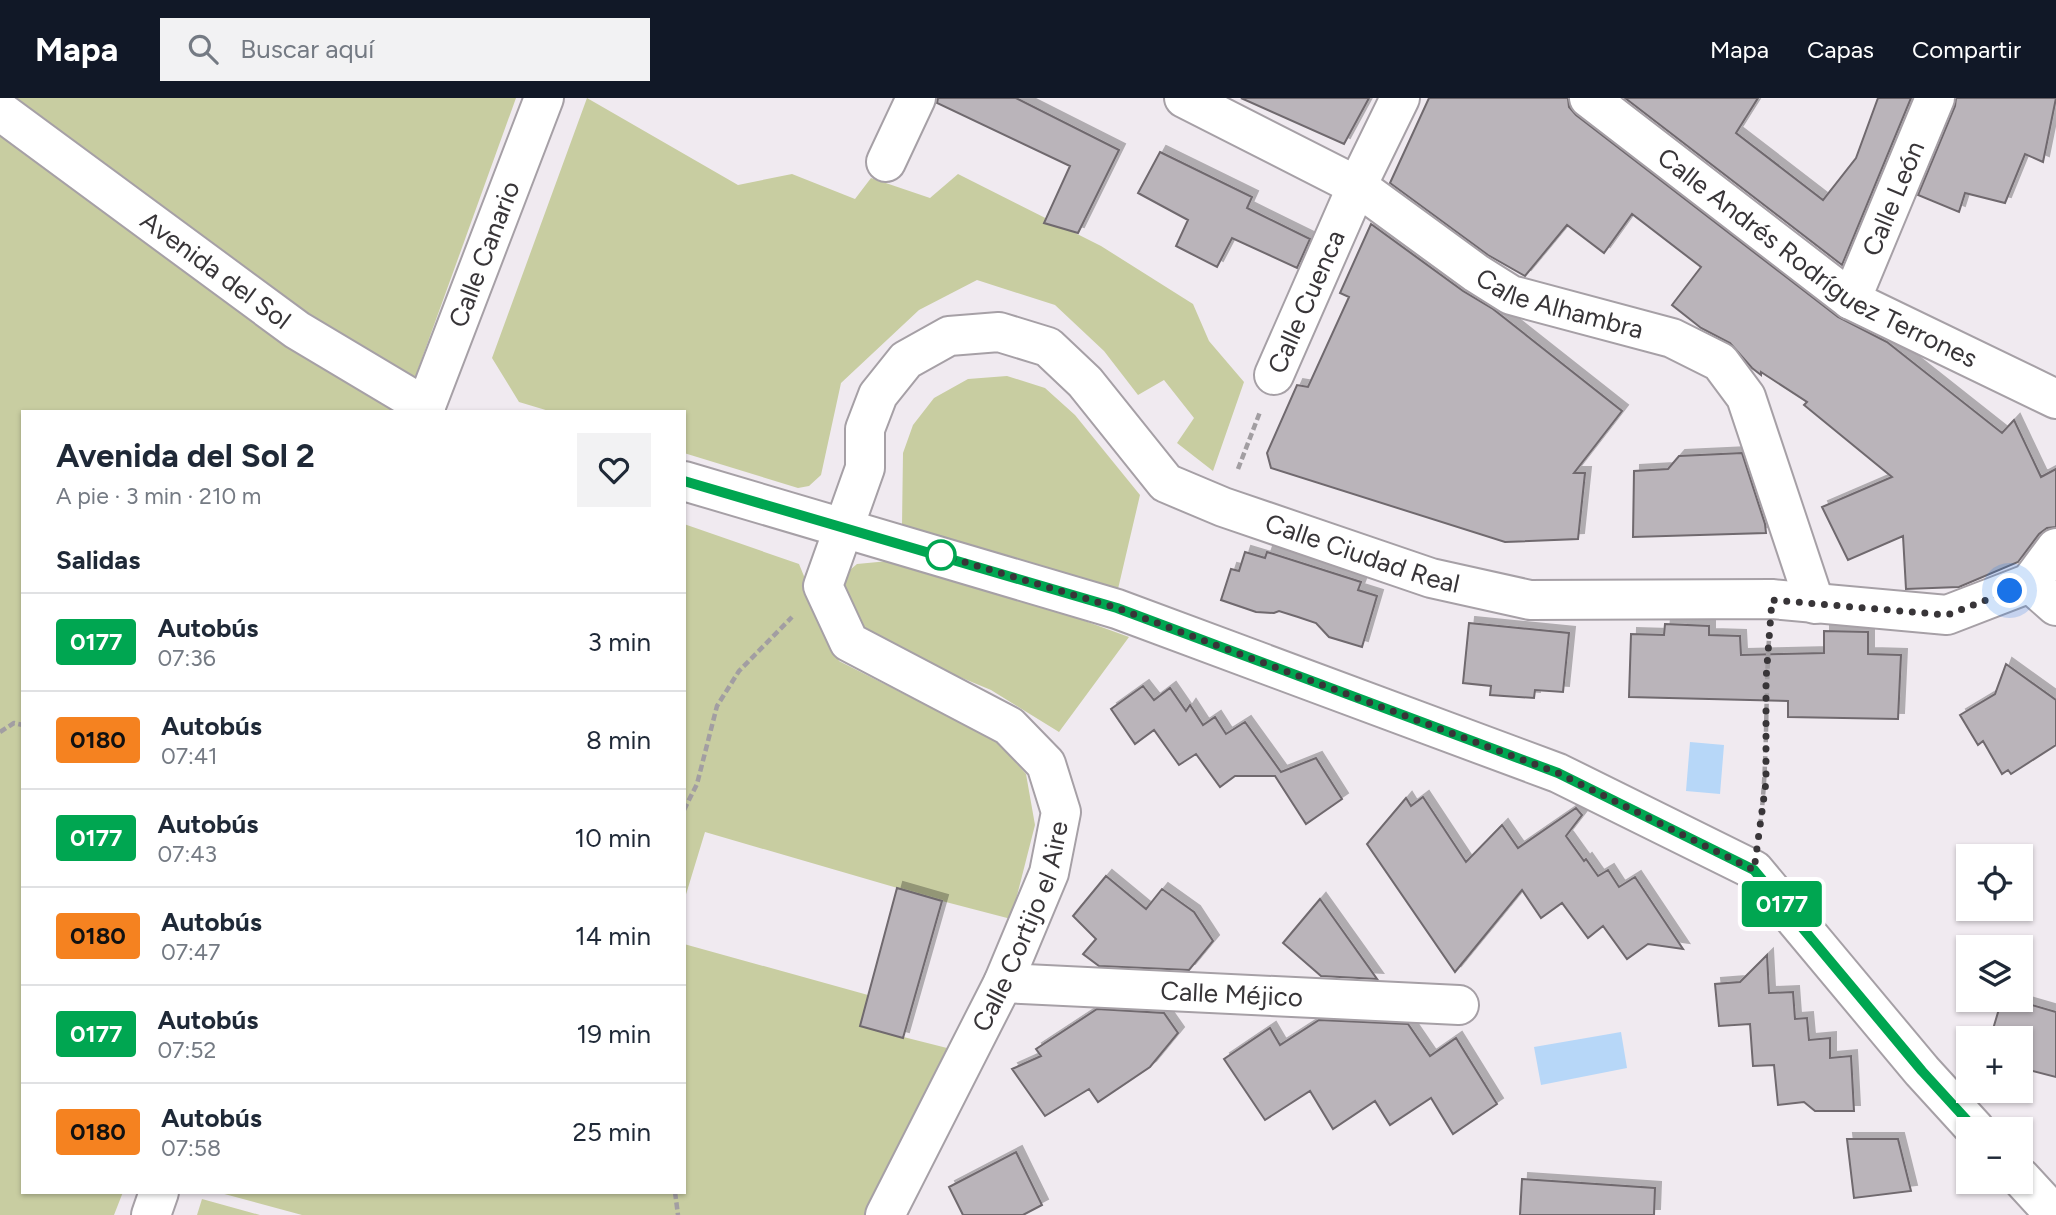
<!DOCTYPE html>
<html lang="es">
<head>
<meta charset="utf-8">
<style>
	body { margin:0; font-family:Figtree,sans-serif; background:#f2f2f3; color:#1f2937; height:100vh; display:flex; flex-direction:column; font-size:26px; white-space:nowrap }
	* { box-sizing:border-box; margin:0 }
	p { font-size:23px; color:#747a83 }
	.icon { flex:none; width:38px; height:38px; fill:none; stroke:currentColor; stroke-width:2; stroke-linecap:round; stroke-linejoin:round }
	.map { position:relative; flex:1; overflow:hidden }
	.sheet { position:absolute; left:21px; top:312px; width:665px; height:784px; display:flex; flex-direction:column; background:#fff; border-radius:0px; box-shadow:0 2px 5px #0004 }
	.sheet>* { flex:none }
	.badge { padding:0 14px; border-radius:5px; font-size:24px; line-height:46px }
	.tools { position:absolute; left:1956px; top:746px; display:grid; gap:14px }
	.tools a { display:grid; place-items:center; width:77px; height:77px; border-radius:0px; background:#fff; box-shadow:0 2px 5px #0004; font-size:35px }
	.you { position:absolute; width:35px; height:35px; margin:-18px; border:5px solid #fff; border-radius:50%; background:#1a73e8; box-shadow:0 0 0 10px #1a73e833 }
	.map>.badge { position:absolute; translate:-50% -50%; box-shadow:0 0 0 4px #fff }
	h2 { padding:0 35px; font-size:26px; line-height:63px }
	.round { display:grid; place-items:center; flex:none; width:74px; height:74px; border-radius:0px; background:#f2f2f3 }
	.head { display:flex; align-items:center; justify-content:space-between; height:119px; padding:0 35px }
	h1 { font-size:33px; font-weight:700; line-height:52px }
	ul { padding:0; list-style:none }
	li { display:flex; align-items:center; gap:21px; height:98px; padding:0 35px; border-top:2px solid #e0e1e3 }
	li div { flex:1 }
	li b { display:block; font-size:26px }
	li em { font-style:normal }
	li .badge { min-width:77px; font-weight:700; text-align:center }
	header { display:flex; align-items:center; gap:42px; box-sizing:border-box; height:98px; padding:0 35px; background:#111827; color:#fff }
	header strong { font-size:33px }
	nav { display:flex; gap:38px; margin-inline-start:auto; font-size:24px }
	.search { width:490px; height:63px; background:#f2f2f3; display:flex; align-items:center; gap:18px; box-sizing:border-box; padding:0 24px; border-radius:0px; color:#747a83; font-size:26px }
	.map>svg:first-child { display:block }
	.green { fill:#c8cda1 }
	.water { fill:#b7d7f8 }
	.building { fill:#bab4ba; stroke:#6f696e; stroke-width:2; filter:url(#shadow) }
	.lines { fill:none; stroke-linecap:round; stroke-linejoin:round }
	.minor-casing { stroke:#a6a0a6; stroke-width:42 }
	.tertiary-casing { stroke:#a6a0a6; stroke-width:42 }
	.path { stroke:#a29ea2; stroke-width:4.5; stroke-dasharray:7 3.5; stroke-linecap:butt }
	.minor { stroke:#fff; stroke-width:38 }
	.tertiary { stroke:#fff; stroke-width:38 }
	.line-casing { stroke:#fff; stroke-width:16 }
	.line { stroke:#00a651; stroke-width:10 }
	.walk { stroke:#383538; stroke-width:7; stroke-dasharray:0 12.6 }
	.stop-dot { fill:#fff; stroke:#00a651; stroke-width:3.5 }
	.labels { text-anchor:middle; stroke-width:7; stroke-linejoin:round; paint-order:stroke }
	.street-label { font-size:26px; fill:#383538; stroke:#f0eaf0 }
</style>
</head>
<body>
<header>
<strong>Mapa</strong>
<div class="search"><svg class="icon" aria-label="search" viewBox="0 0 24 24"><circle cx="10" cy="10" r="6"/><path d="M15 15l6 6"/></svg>Buscar aquí</div>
<nav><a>Mapa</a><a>Capas</a><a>Compartir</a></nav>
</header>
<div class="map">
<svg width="2056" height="1117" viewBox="0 0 2056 1117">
	<defs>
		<filter id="shadow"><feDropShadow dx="6" dy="-6" stdDeviation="0" flood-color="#0004"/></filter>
	</defs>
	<rect width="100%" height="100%" fill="#f0eaf0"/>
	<path class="green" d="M0,0H516L403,313H23V1094H123L114,1117H0Z
		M587,0L738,87L792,76L855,101L871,80L930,100L958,76L1101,148L1193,206L1209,243L1244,284L1213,373L1177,345L1194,320L1164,282L1138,297L1104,253L1055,207L977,182L919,212L841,285L821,377L809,388L798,390L684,355V313H549L519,304L492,260Z
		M1007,278L1045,290L1075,317L1140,397L1118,491L902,427L903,355L913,327L934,300L968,281Z
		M684,426L799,466L839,563L997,643L1026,676L1035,727L1011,821L942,803L705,734L684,803Z
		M899,462L1002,493L1129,539L1059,634L991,592L868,541L838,482L857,466Z
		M684,846L868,897L860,928L947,950L865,1117H302L217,1094H684Z
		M202,1101L260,1117H197Z"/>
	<path class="water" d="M1690,644L1724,647L1720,696L1686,693Z
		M1621,934L1627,970L1541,987L1534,949Z"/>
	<path class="building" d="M938,0H1016L1119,52L1078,135L1044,125L1070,68L937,5Z
		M1241,0H1369L1344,46Z
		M1429,0H1568L1569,9L1576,17L1838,219L1887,244L2002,335L2014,322L2041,379L2056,371V429L2047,430L2039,436L2018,464L1959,489L1906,491L1903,438L1848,462L1822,409L1892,379L1804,307L1807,304L1761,274V277L1752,270L1730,245L1701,230L1672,207L1701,169L1632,116L1604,155L1567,127L1525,178L1488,157L1390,85Z
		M1625,0H1758L1736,35L1823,102L1856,60L1878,0H1911L1842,167Z
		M1956,0H2056L2043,64L2025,56L2005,105L1965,95L1959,114L1918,97L1955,8Z
		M1160,54L1252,99L1247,110L1310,141L1297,170L1232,140L1217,169L1176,148L1188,122L1138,95Z
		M1371,126L1463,193L1493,211L1622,313L1574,375H1585L1578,441L1505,444L1271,370L1267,355L1297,287L1308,289L1349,199L1340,195Z
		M1742,355L1765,426L1766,435L1633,439L1634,373L1668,371L1679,358Z
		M1245,454L1265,460L1267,454L1361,484L1358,492L1377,498L1362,549L1329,539L1316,525L1298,519L1279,513L1274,515L1256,514L1221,502L1231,471L1239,473Z
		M1469,525L1569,535L1563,594L1535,592L1534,600L1490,597L1491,588L1463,585Z
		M1665,526L1709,528V537L1740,538L1741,557L1824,555V533L1868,534V556L1901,557L1898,621L1788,619V603L1629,599L1631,536L1664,537Z
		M2006,566L2056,602V647L2011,676L2008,672L2002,676L1983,643L1978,647L1960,617L1995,596Z
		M1143,588L1154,602L1170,590L1186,613L1190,607L1203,627L1215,619L1226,636L1245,624L1281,674L1316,660L1342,701L1306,726L1275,678H1235L1220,689L1196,656L1179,667L1154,632L1135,646L1111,611Z
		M1423,699L1466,764L1502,727L1518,750L1576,710L1582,717L1566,738L1584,763L1586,761L1598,778L1608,772L1619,789L1635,779L1683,851L1648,846L1627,861L1603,828L1588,840L1562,805L1541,820L1522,792L1455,874L1367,746L1406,700L1411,708Z
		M1106,778L1146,811L1162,791L1194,814L1213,843L1189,872L1099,868L1083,856L1096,841L1073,818Z
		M897,790L942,803L903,940L860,928Z
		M1320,801L1377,881L1321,878L1283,845Z
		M1767,857L1769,895L1793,894L1795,921L1807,920L1809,942L1830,940V960L1851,958L1854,1013H1815L1804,1004L1778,1007L1774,967L1753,968L1750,926L1719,928L1715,886L1740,884Z
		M2002,901H2011L2056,914V979L2021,970V939L1993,931Z
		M1097,911L1164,915L1178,935L1150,969L1098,1004L1089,991L1045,1018L1012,971L1041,958L1036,951Z
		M1319,922L1408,926L1430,958L1456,940L1497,1006L1453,1036L1431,1000L1390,1027L1375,1003L1333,1031L1310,993L1265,1022L1224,961L1270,930L1280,947Z
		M1847,1041H1898L1911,1093L1854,1100Z
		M1016,1054L1042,1107L1023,1117H963L949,1089Z
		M1522,1081L1655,1090L1654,1117H1520Z"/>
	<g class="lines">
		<defs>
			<g id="minor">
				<path id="s1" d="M1184,0L1357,88L1476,175L1511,197L1672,240L1720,264L1746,299L1815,506"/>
				<path id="s2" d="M1589,0L1851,202L2056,301"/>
				<path id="s3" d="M0,13L297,232L426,309"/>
				<path d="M886,64L916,0"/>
				<path id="s4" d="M1851,202L1935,0"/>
				<path id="s5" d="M1274,277L1357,88L1400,0"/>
				<path d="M2030,485L2056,508"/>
				<path id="s6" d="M1003,885L1459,907"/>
				<path id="s7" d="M885,1117L1003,885L1049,775L1061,714L1046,666L1009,628L849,544L823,488L865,370V331L878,297L906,262L949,238L999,234L1048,249L1085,284L1166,385L1223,409L1431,480L1530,502L1772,501L1947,517L2030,485L2056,450"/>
			</g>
			<g id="tertiary">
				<path id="s8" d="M424,313L544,0"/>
				<path d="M684,383L1117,511L1558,675L1754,772L1922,973L1975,1031"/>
				<path d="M2021,1080L2055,1117"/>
				<path d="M151,1117L159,1094"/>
			</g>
		</defs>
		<use href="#minor" class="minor-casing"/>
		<use href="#tertiary" class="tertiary-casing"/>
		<path class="path" d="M1238,371L1260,314
			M0,634L14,625L23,627
			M684,712L697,686L717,608L739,573L792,519
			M1760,728C1768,665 1765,603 1769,541
			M675,1094L678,1117"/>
		<use href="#minor" class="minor"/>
		<use href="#tertiary" class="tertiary"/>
	</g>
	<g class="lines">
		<defs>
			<path id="line" d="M684,383L1117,510L1558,675L1754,772L1922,973L1975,1031"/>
		</defs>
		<use href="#line" class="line-casing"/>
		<use href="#line" class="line"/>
		<path class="walk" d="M941,457L1117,510L1558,675L1754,772L1766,684V581L1772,502L1947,517L2010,493"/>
	</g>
	<circle class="stop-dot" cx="941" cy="457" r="14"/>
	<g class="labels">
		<g class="street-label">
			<text dy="9" stroke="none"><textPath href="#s4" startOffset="110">Calle León</textPath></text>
			<text dy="9" stroke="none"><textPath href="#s8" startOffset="168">Calle Canario</textPath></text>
			<text dy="9" stroke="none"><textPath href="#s2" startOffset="280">Calle Andrés Rodríguez Terrones</textPath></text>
			<text dy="9" stroke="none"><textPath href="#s3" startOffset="268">Avenida del Sol</textPath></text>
			<text dy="9" stroke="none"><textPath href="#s5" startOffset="80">Calle Cuenca</textPath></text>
			<text dy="9" stroke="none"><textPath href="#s1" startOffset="432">Calle Alhambra</textPath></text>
			<text dy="9" stroke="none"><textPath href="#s7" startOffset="1573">Calle Ciudad Real</textPath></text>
			<text dy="9" stroke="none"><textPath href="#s7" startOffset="320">Calle Cortijo el Aire</textPath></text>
			<text dy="9" stroke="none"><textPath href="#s6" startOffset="229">Calle Méjico</textPath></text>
		</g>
	</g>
</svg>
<div class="tools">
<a><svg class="icon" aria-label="locate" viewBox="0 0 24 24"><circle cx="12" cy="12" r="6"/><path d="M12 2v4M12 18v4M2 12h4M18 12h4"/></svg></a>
<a><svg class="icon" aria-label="layers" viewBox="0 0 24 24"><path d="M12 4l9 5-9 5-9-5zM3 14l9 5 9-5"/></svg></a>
<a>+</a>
<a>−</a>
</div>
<div class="you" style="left:2010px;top:493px"></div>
<b class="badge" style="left:1782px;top:806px;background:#00a651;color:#fff">0177</b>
<section class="sheet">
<div class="head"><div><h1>Avenida del Sol 2</h1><p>A pie · 3 min · 210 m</p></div><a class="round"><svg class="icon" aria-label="heart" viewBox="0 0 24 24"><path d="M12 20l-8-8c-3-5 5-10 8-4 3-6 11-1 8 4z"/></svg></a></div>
<h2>Salidas</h2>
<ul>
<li><span class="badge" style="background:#00a651;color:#fff">0177</span><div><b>Autobús</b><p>07:36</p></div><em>3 min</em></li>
<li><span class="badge" style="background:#f58220;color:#111">0180</span><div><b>Autobús</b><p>07:41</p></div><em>8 min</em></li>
<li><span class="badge" style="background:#00a651;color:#fff">0177</span><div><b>Autobús</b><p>07:43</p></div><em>10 min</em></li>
<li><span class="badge" style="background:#f58220;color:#111">0180</span><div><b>Autobús</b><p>07:47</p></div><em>14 min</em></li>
<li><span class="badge" style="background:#00a651;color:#fff">0177</span><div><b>Autobús</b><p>07:52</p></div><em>19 min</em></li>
<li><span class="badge" style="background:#f58220;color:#111">0180</span><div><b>Autobús</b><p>07:58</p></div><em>25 min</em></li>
</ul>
</section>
</div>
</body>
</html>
